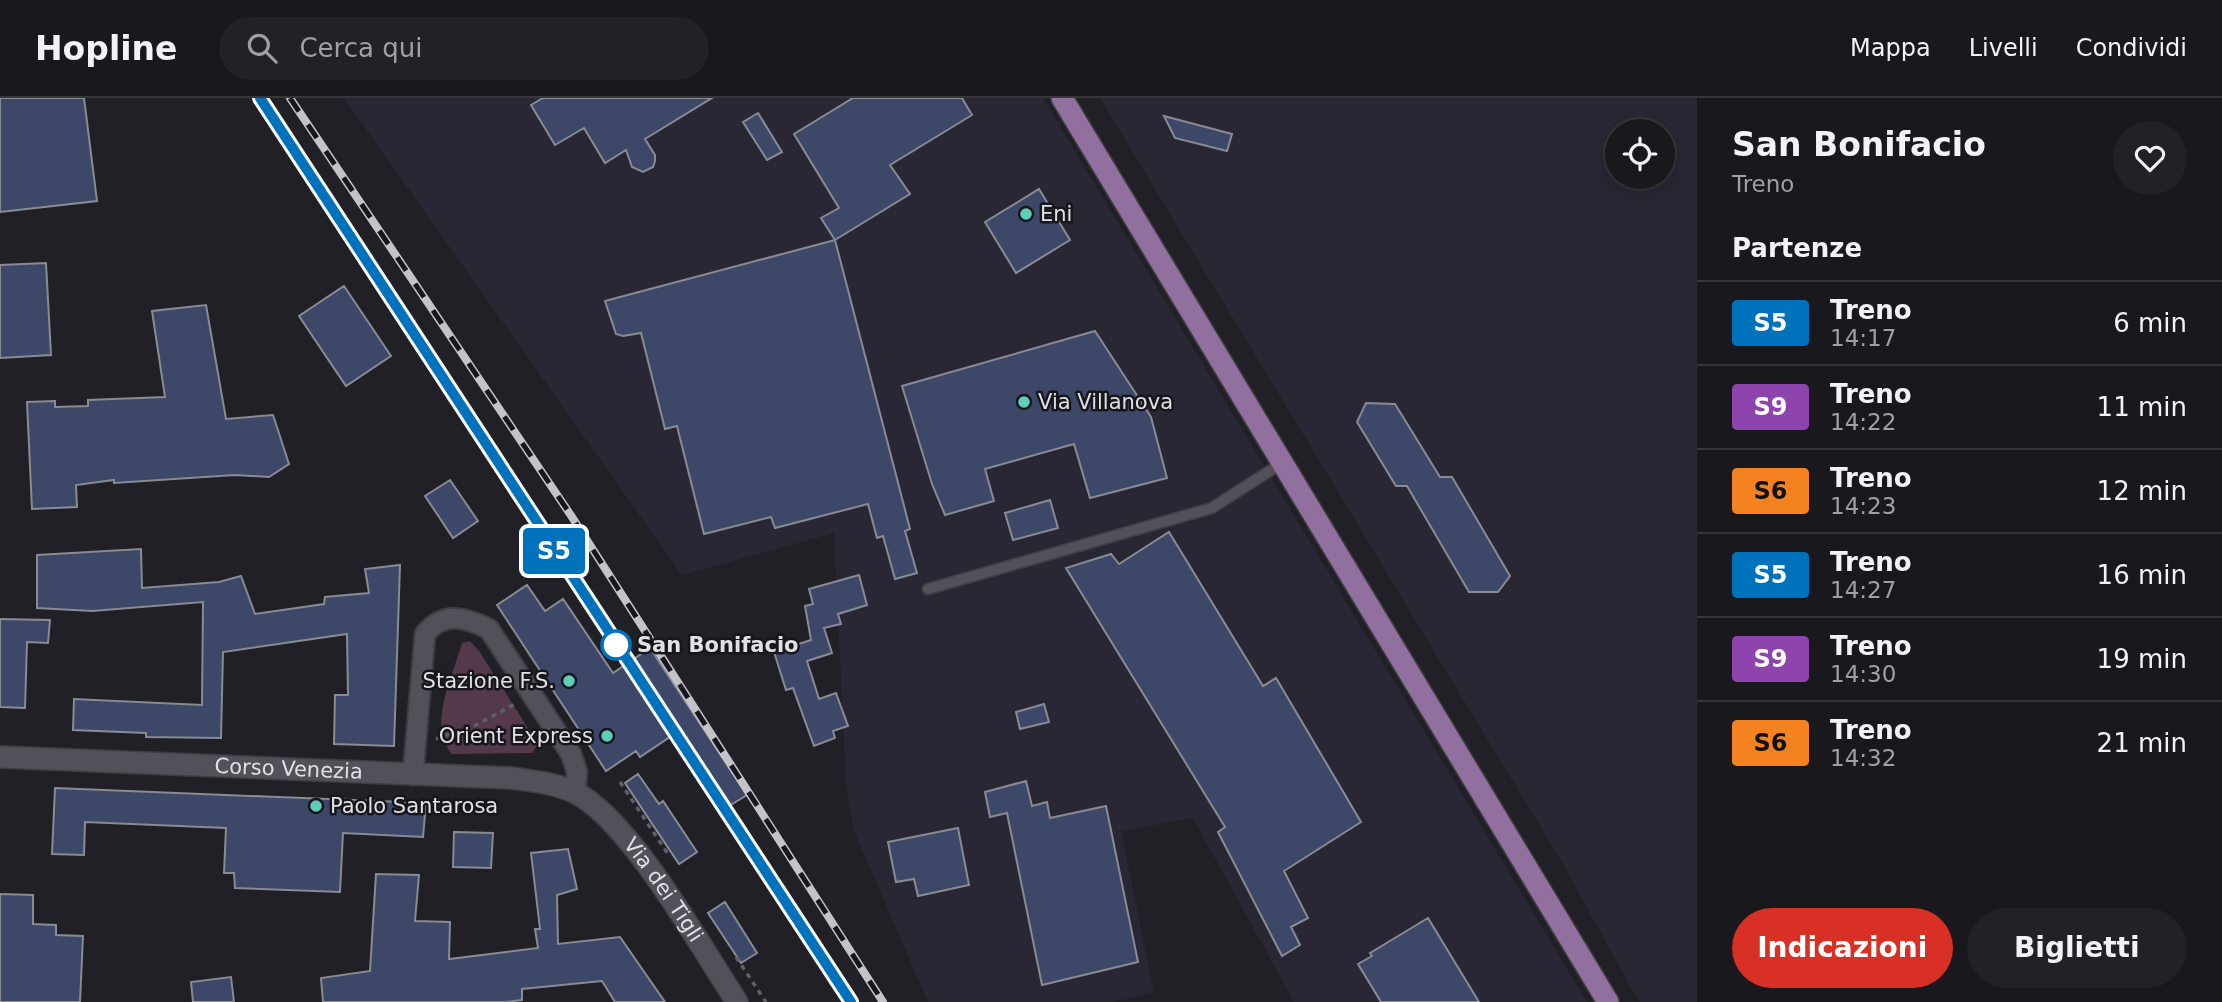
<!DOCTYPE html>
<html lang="it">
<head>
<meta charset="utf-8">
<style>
	body { margin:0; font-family:"DejaVu Sans",sans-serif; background:#222125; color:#f1f3f6; height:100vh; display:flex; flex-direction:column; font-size:26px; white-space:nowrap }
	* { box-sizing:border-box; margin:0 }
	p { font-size:23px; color:#9fa0a3 }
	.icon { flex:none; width:38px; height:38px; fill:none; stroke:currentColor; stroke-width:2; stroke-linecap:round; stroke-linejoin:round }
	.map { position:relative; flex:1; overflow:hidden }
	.side { display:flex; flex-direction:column; background:#19181c; width:525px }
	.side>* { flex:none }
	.badge { padding:0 14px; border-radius:5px; font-size:24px; line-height:46px }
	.tools { position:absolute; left:1605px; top:21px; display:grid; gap:14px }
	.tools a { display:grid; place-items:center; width:70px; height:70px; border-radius:50%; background:#19181c; box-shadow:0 4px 18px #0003,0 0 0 2px #37373b; font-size:35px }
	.map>.badge { position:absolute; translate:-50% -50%; box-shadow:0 0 0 4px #fff }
	h2 { padding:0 35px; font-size:26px; line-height:63px }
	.round { display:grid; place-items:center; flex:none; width:74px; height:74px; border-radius:37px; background:#222125 }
	.head { display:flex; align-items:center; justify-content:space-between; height:119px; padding:0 35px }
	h1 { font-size:33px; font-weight:700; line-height:52px }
	.primary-button { display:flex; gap:14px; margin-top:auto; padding:14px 35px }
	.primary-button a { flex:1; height:80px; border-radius:42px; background:#d93025; color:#fff; font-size:28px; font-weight:700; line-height:80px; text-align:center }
	.primary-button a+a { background:#222125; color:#f1f3f6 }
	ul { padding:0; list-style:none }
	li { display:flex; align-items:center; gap:21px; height:84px; padding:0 35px; border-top:2px solid #37373b }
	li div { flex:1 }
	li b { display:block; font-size:26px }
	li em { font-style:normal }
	li .badge { min-width:77px; font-weight:700; text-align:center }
	header { display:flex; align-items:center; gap:42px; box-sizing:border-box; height:98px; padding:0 35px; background:#19181c; border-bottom:2px solid #37373b }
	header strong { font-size:33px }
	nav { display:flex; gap:38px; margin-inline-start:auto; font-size:24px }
	.search { width:490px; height:63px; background:#222125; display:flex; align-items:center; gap:18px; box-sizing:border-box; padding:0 24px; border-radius:38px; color:#9fa0a3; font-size:26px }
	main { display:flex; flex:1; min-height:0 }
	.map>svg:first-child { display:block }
	.built { fill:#2a2734; fill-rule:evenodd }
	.green { fill:#54394b }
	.building { fill:#3d4768; stroke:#888b93; stroke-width:2 }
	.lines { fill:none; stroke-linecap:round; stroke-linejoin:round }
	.service-casing { stroke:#3e3d42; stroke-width:13 }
	.minor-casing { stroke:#3e3d42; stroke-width:23 }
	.tertiary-casing { stroke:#3e3d42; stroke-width:24 }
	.primary-casing { stroke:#3e3d42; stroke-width:24 }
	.path { stroke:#605f65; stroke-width:3.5; stroke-dasharray:5 5; stroke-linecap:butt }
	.service { stroke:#525058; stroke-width:10 }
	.minor { stroke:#525058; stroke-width:19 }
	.tertiary { stroke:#525058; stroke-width:21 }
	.primary { stroke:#916f9f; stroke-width:21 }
	.rail-casing { stroke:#c4c3c8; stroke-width:8 }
	.rail { stroke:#17161d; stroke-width:5; stroke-dasharray:16; stroke-linecap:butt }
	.line-casing { stroke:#fff; stroke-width:16 }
	.line { stroke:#0072bc; stroke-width:10 }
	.poi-dot { fill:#5eceb8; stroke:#17161d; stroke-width:2.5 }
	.stop-dot { fill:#fff; stroke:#0072bc; stroke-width:3.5 }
	.labels { text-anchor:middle; stroke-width:5; stroke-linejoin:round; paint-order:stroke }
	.poi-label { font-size:21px; fill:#e1e0e5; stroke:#17161d; text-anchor:start }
	.stop-label { font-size:21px; font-weight:bold; fill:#e1e0e5; stroke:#17161d; text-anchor:start }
	.street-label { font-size:21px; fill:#e1e0e5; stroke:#17161d }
</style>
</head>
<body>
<header>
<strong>Hopline</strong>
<div class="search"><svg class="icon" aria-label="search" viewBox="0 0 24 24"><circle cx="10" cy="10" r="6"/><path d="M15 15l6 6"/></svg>Cerca qui</div>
<nav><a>Mappa</a><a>Livelli</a><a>Condividi</a></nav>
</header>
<main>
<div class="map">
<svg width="1697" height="904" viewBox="0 0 1697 904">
	<rect width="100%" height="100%" fill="#212026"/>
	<path class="built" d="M344,0H1043L1587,904H1294L1193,720L1121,733L1154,894L1113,904H928L854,733L846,684L834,435L682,477Z
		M1100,0H1697V904H1640L1634,895L1564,768ZM1617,33H1662V79H1617Z"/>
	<path class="green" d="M470,543L479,553L538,646L532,655L452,656C427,627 453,578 462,545Z"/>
	<path class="building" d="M0,0H84L97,103L0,114Z
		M543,0H712L645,41L655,57V63L653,69L643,74L632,69L626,52L605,65L584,30L555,47L531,7Z
		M853,0H962L972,17L890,67L910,96L835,142L821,120L839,110L794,36Z
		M758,15L782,54L767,62L743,24Z
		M1164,18L1232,36L1227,53L1175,40Z
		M1039,91L1070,142L1016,175L985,124Z
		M835,142L910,431L905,433L917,475L895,481L883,438L877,440L868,406L775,430L771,419L704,436L677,328L665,331L641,235L623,238L616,236L605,203Z
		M46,165L51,257L0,260V167Z
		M344,188L391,258L346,288L299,218Z
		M206,207L226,321L273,317L289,366L269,379L235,377L114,385V382L76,387L77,409L32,411L27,304L55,303V309L88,308V302L165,299L152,213Z
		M1095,233L1151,319L1167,380L1090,400L1074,346L985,371L994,403L945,417L932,386L902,288Z
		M1366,305L1395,306L1440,379H1452L1510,478L1498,494H1469L1407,388H1396L1357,324Z
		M450,382L478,423L453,440L425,398Z
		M1050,402L1058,430L1013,442L1005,415Z
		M1169,434L1263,588L1276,580L1361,724L1284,773L1308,820L1291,829L1300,847L1282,858L1218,734L1225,729L1066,470L1111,456L1119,466Z
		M141,451L142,490L219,484L241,478L255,516L324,506L325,499L369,495L365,471L400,467L394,648L334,646L335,597H348L347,536L223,554L221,640L146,639V635L73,632L74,601L202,607L203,504L92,513L37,510V457Z
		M859,477L867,507L838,516L841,526L824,530L832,555L807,563L819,601L836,595L848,628L833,633L835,640L814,648L793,590L786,592L774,554L811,542L805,508L813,506L809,491Z
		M527,487L545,513L563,501L613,575L650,550L747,697L729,708L679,633L640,659L636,653L606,673L497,507Z
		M0,521L50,522L48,545L27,544L25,610L0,609Z
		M1044,606L1049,624L1020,631L1016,614Z
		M638,676L659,706L663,703L697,754L679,766L625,685Z
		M1026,683L1032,708L1047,704L1050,720L1106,708L1138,864L1042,887L1007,715L990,719L985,694Z
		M55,690L426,705L423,739L343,735L340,794L235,790L234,775H224L226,730L85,724L84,757L52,756Z
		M958,730L969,787L918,798L914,781L896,784L888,744Z
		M454,734L493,735L491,770L453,769Z
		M568,751L577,791L557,797L558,846L620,839L665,904H615L602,883L522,891V902L505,904H323L321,880L370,873L376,776L419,777L415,823L450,824L449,861L538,850L535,831H540L531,755Z
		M0,796L33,797V826L56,827V837L83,838L80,904H0Z
		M725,804L757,855L741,865L708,815Z
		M1428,820L1479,904H1381L1358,866L1372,858L1370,855Z
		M231,879L234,904H193L191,884Z"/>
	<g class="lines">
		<defs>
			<path id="service" d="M928,491L1212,410L1282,365"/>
			<path id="minor" d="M413,677L425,536C444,513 465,519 489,531L571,656L577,674L575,695"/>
			<g id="tertiary">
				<path id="s1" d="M0,659L511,680C532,683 554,685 574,694C629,720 702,851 737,904"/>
			</g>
			<path id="primary" d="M1062,0L1608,904"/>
		</defs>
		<use href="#service" class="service-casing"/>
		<use href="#minor" class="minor-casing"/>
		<use href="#tertiary" class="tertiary-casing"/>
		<use href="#primary" class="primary-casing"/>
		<path class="path" d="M436,641L476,627L515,606
			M620,684L668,756
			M736,859L766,904"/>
		<use href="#service" class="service"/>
		<use href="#minor" class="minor"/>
		<use href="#tertiary" class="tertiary"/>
		<use href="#primary" class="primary"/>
		<defs>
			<path id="rail" d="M260,0L851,904
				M290,0L572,419L883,904"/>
		</defs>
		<use href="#rail" class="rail-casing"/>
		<use href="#rail" class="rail"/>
	</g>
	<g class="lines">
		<defs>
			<path id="line" d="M260,0L851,904"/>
		</defs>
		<use href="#line" class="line-casing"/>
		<use href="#line" class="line"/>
	</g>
	<g class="poi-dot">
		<circle cx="1026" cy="116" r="7"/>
		<circle cx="1024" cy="304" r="7"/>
		<circle cx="569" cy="583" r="7"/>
		<circle cx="607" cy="638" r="7"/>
		<circle cx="316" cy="708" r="7"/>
	</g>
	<circle class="stop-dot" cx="616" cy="547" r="14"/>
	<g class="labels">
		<g class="poi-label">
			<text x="1040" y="123">Eni</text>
			<text x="1038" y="311">Via Villanova</text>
			<text x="555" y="590" text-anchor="end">Stazione F.S.</text>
			<text x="593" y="645" text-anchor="end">Orient Express</text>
			<text x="330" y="715">Paolo Santarosa</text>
		</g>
		<g class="stop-label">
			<text x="637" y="554">San Bonifacio</text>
		</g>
		<g class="street-label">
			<text dy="7" stroke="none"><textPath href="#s1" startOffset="289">Corso Venezia</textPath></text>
			<text dy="7" stroke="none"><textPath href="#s1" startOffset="710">Via dei Tigli</textPath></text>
		</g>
	</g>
</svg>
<div class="tools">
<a><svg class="icon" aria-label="locate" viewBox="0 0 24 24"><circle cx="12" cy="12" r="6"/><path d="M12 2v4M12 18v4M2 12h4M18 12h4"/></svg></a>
</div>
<b class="badge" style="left:554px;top:453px;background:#0072bc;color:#fff">S5</b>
</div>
<section class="side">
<div class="head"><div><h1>San Bonifacio</h1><p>Treno</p></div><a class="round"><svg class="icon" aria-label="heart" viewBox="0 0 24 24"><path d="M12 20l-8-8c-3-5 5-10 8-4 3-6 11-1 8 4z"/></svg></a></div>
<h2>Partenze</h2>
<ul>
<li><span class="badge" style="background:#0072bc;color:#fff">S5</span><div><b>Treno</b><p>14:17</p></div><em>6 min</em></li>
<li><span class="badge" style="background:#8e44ad;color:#fff">S9</span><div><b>Treno</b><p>14:22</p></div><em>11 min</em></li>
<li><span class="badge" style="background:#f58220;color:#111">S6</span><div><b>Treno</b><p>14:23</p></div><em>12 min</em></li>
<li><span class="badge" style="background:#0072bc;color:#fff">S5</span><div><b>Treno</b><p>14:27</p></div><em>16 min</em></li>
<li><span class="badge" style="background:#8e44ad;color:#fff">S9</span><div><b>Treno</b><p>14:30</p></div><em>19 min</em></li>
<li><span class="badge" style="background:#f58220;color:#111">S6</span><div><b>Treno</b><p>14:32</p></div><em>21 min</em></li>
</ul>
<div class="primary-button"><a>Indicazioni</a><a>Biglietti</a></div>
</section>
</main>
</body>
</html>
